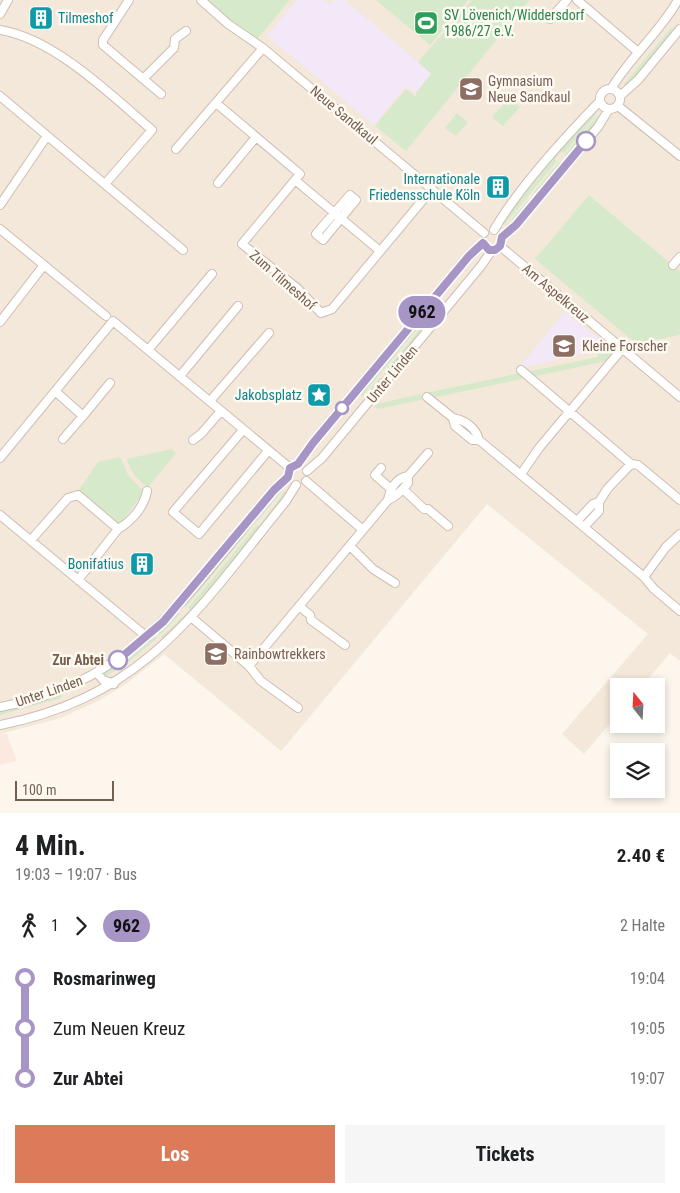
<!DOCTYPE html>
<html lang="de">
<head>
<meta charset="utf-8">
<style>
	body { margin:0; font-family:"Roboto Condensed",sans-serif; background:#f6f6f6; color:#202124; height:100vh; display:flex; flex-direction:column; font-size:19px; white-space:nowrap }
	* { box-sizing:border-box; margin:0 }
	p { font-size:16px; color:#757577 }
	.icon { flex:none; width:28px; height:28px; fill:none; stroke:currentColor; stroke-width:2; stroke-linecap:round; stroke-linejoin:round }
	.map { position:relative; height:813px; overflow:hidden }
	.panel { display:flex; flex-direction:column; background:#fff; flex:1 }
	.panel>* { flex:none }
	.badge { padding:0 10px; border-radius:16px; font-size:18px; line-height:32px }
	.needle { width:32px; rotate:342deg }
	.tools { position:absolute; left:610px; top:678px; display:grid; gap:10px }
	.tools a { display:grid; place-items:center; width:55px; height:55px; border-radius:0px; background:#fff; box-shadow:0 2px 8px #0003; font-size:25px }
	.scale { position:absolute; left:15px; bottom:12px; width:99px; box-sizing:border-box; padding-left:5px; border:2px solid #765e4f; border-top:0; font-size:14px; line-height:18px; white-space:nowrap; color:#765e4f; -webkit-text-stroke:4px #fefaf2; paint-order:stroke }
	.map>.badge { position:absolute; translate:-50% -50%; box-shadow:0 0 0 2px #fff }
	.legs { display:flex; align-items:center; gap:8px; height:55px; padding:0 15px; font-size:16px }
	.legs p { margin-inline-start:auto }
	.overview { display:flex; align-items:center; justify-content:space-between; height:85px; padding:0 15px }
	h1 { font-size:28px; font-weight:700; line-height:38px }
	.primary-button { display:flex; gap:10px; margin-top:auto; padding:10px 15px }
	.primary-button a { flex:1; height:58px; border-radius:0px; background:#dc7a5a; color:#fff; font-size:20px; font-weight:700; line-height:58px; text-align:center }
	.primary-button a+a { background:#f6f6f6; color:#202124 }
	ul { padding:0 15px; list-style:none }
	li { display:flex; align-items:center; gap:18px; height:50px; font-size:19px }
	li i { display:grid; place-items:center; width:8px; height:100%; margin:0 6px; background:currentColor }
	li i::after { content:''; width:12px; height:12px; margin:-6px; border:4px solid; border-radius:50%; background:#fff }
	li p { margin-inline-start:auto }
	li:first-child i { background:linear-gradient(#0000 50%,currentColor 0) }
	li:last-child i { background:linear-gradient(currentColor 50%,#0000 0) }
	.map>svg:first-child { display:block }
	.residential { fill:#f3e8da }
	.commercial { fill:#fbe9e0 }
	.education { fill:#f3e8f8 }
	.green { fill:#d6e9ca }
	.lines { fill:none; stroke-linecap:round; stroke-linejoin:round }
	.minor-casing { stroke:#cdbeb1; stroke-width:10 }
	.minor { stroke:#fff; stroke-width:8 }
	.line-1-casing { stroke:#fff; stroke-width:11 }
	.line-1 { stroke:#a795c6; stroke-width:8 }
	.stop-1-dot { fill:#fff; stroke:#a795c6; stroke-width:2.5 }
	.labels { text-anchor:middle; stroke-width:5; stroke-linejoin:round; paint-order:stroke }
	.leisure-label { font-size:14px; fill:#27864d; stroke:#fefaf2; text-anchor:start }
	.culture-label { font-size:14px; fill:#0d838f; stroke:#fefaf2; text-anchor:end }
	.education-label { font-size:14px; fill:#785e54; stroke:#fefaf2; text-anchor:start }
	.street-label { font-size:14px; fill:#765e4f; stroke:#fefaf2 }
	.stop-label { font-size:14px; font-weight:bold; fill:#765e4f; stroke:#fefaf2; text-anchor:end }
</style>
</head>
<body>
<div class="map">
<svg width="680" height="813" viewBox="0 0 680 813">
	<rect width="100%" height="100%" fill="#fcf6ec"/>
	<path class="residential" d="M0,0H680V271L589,195L637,344L680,335V661L670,653L642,686H619V713L584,754L562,734L648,634L487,504L281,751L164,654L126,684L98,701L61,718L0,734Z"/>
	<path class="commercial" d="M6,733L17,761L0,765V734Z"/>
	<path class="education" d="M297,0H324L330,5L334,0H345L432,74L416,93L406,86L374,125L267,36Z
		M565,312L598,338L584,354L523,367L521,365Z"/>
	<path class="green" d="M207,0H290L257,39L234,25Z
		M376,0H468L430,45Z
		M472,0H529L406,151L375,126L406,89L417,98L416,93L431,74L418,62Z
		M674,27L677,29L627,87L624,84L671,28L673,29Z
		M509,98L520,107L503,126L492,117Z
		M593,111L596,115L564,153L561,152L555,159L557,161L505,224L501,221Z
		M457,113L468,122L456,136L445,128Z
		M597,116L601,118L509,228L507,225L528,200L530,201L536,194L534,192L559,162L561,164L567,157L565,154Z
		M589,195L680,271V335L637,344L535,259Z
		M433,302L437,305L425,320L423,319L417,326L419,327L362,396L357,392Z
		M439,306L443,310L367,401L363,397L379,378L382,379L387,372L386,370Z
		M605,342L614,347V351L606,361L532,377L526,372L598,357L597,350Z
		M520,373L524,376L522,379L432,398L426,393Z
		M420,394L426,399L378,409L374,406L377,404Z
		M172,449L176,453L148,487C137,480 130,471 127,459Z
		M120,457L128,475L144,492L121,523H118L78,491L98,462Z
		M281,487L283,490L186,607L184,605L178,612L180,614L160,635L156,631Z
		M285,491L288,494L165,641L161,637L190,610L188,608L257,525L259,526Z
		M153,634L157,638L130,661L103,678L100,674Z
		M62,692L61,698L0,715V709Z"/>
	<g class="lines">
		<defs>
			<path id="minor" d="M129,0L103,40V45L161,94
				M201,0L228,24L263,48L484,233
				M577,0L638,52
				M0,14L8,0
				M550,19L567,0
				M0,30C55,39 111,95 152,130L105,184
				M143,79L174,48L175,39L186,31
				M600 99a10 10 0 1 1 20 0a10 10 0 1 1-20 0Z
				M611,89C630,57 660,32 678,0
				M0,96L183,250
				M620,96L638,80L680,29
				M216,103L300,174L242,244L297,288L321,313L332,309L432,189
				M618,106L680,156
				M176,149L263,48
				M295,180L380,251
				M218,183L256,137
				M350,195L356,200L323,240L316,234Z
				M0,205L47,136
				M0,229L106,316
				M494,230C519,187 565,137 600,101
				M502,237L516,225L598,127L609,109
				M500,246L680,397
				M673,265L680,257
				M0,322L44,265
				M148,350L212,274
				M521,370L631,464L638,465L680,500
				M180,376L238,306
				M55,391L83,416L110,383
				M427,397L453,418L455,426L472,440H479L644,577
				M210,401L269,333
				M453,418C465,420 476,428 479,440
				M243,430L173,512L199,534L268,451
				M63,439L83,416
				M193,440L201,434L220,412
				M0,458L113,321L290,468
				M298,464L313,443L469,256L483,243
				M381,468L375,475L391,489
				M307,471L322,458L481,266L492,250
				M521,474L539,448L622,349
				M306,481L363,530
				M403,489L424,509H428L448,526
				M388,500C390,489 396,478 408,476
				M0,515L147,637
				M577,521L593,504L599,502
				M584,527L599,511V502L608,488L631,464
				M680,534L666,547L644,577L654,589L680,611
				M31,540L68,498L78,495L118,529
				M350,546L373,569L395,583
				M78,580L118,529C132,521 144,507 147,491
				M299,606L310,615L311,620L345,645
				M191,617L249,666L261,681L298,708
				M249,666L388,500C397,496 402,491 408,483V476L428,453
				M97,673L103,680L114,684
				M0,707C135,684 193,587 274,490L288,477
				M0,725C147,696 198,609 286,501L296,485"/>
		</defs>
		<use href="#minor" class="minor-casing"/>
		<use href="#minor" class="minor"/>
	</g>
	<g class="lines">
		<defs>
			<path id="line-1" d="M118,660L163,622L274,490L288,477L290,468L298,464L313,443L469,256L483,243L489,250H495L500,246L502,237L516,225L586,141"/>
		</defs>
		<use href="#line-1" class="line-1-casing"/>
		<use href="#line-1" class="line-1"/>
	</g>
	<defs>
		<symbol id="building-square" viewBox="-11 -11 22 22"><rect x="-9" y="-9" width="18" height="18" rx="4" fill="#0f9aa8" stroke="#fefaf2"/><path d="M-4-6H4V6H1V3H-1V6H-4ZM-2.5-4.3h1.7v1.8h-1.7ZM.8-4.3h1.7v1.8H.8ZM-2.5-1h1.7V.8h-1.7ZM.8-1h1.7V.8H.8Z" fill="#fff"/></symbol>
		<symbol id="stadium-square" viewBox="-11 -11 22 22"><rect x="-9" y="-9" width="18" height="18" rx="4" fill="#2e9e5b" stroke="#fefaf2"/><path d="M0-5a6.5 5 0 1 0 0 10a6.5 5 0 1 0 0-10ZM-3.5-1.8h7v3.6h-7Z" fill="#fff"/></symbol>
		<symbol id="school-square" viewBox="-11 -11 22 22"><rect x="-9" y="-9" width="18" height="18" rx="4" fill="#8d6e63" stroke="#fefaf2"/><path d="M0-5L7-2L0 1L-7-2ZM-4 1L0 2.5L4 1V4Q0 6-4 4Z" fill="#fff"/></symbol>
		<symbol id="sight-square" viewBox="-11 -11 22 22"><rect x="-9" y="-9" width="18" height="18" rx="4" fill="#0f9aa8" stroke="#fefaf2"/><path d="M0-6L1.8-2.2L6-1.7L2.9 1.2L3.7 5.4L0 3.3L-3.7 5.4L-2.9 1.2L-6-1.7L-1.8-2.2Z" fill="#fff"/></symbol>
	</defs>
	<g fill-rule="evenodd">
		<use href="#building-square" x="27" y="4" width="28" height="28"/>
		<use href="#stadium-square" x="412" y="9" width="28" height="28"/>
		<use href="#school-square" x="457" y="75" width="28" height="28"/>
		<use href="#building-square" x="484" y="173" width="28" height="28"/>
		<use href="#school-square" x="550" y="332" width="28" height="28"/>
		<use href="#sight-square" x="305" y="381" width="28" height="28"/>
		<use href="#building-square" x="128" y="550" width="28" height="28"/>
		<use href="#school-square" x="202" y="640" width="28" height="28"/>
	</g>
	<g class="stop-1-dot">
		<circle cx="586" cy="141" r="9"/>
		<circle cx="342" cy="408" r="6"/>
		<circle cx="118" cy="660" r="9"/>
	</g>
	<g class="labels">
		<g class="leisure-label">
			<text x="444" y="20">SV Lövenich/Widdersdorf<tspan x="444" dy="16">1986/27 e.V.</tspan></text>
		</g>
		<g class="culture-label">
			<text x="58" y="23" text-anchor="start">Tilmeshof</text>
			<text x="480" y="184">Internationale<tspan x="480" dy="16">Friedensschule Köln</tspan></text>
			<text x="302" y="400">Jakobsplatz</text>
			<text x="124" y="569">Bonifatius</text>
		</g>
		<g class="education-label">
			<text x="488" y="86">Gymnasium<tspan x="488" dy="16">Neue Sandkaul</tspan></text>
			<text x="582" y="351">Kleine Forscher</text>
			<text x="234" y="659">Rainbowtrekkers</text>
		</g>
		<g class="street-label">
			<text transform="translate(344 115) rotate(40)" y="5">Neue Sandkaul</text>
			<text transform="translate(283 280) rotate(41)" y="5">Zum Tilmeshof</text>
			<text transform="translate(556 293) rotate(40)" y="5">Am Aspelkreuz</text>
			<text transform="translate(392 374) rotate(-50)" y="5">Unter Linden</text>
			<text transform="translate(49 691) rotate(-19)" y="5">Unter Linden</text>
		</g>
		<g class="stop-label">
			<text x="104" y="665">Zur Abtei</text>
		</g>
	</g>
</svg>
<div class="tools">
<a><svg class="needle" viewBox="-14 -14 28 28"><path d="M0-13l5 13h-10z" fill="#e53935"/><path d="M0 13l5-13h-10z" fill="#757577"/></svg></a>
<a><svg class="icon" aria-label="layers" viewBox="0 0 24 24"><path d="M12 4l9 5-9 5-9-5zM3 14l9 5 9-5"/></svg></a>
</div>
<div class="scale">100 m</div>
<b class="badge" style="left:422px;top:312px;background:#a795c6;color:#111">962</b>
</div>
<section class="panel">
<div class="overview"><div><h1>4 Min.</h1><p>19:03 – 19:07 · Bus</p></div><b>2.40 €</b></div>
<div class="legs"><svg class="icon" aria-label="walk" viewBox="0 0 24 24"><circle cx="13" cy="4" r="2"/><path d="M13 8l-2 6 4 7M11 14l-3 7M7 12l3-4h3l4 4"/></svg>1<svg class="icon" aria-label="forward" viewBox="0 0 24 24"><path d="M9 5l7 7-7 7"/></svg><b class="badge" style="background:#a795c6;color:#111">962</b><p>2 Halte</p></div>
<ul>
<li><i style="color:#a795c6"></i><b>Rosmarinweg</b><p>19:04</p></li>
<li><i style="color:#a795c6"></i><span>Zum Neuen Kreuz</span><p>19:05</p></li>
<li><i style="color:#a795c6"></i><b>Zur Abtei</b><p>19:07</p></li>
</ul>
<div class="primary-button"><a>Los</a><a>Tickets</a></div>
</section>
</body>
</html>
